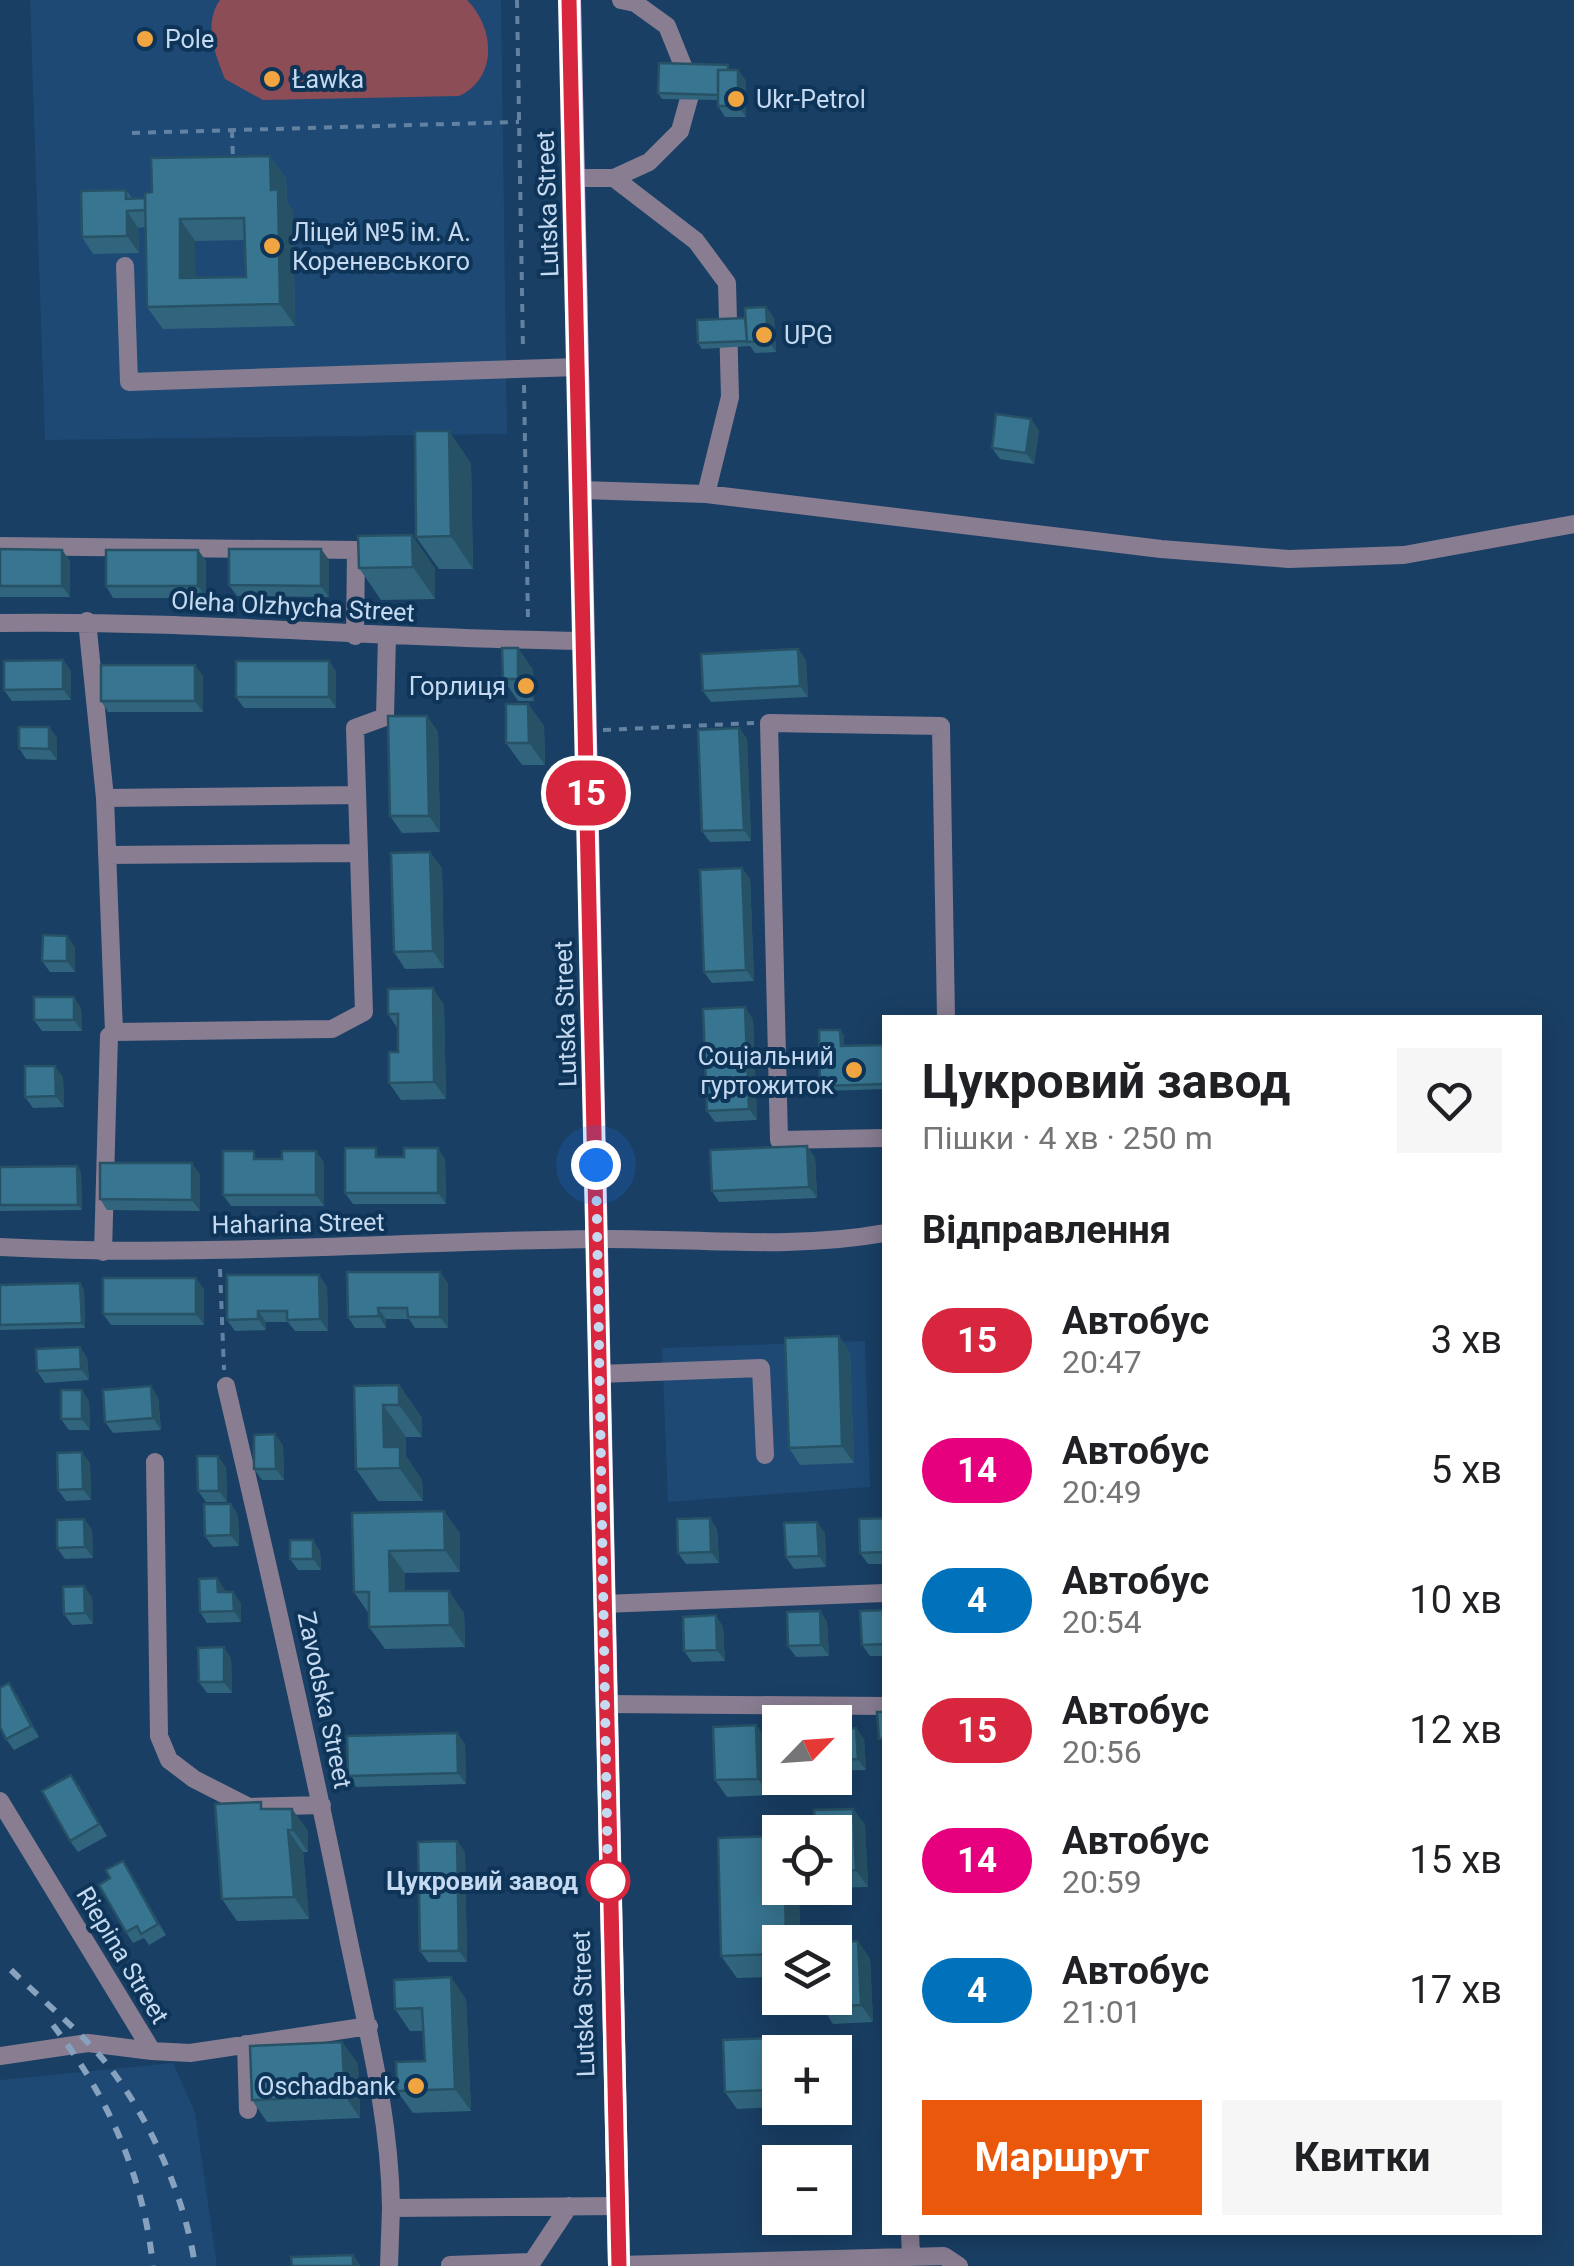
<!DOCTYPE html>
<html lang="uk">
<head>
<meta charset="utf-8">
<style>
	body { margin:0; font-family:Roboto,sans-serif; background:#f6f6f6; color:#202124; height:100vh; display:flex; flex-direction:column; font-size:38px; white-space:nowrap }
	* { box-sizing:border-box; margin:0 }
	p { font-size:32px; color:#757577 }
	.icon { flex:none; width:55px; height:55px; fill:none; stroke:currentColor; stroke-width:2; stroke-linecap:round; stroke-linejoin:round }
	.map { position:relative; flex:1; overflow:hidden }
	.details { position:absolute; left:882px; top:1015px; width:660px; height:1220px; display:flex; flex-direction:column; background:#fff; border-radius:0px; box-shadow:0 5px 25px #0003 }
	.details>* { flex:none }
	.badge { padding:0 20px; border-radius:32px; font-size:35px; line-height:65px }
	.needle { width:65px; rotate:65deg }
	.tools { position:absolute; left:762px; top:1705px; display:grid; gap:20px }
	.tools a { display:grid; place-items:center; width:90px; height:90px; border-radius:0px; background:#fff; box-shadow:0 5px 25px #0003; font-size:50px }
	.you { position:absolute; width:50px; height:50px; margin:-25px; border:8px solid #fff; border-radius:50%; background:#1a73e8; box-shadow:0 0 0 15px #1a73e833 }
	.map>.badge { position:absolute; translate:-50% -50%; box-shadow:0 0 0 5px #fff }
	h2 { padding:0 40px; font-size:38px; line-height:90px }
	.round { display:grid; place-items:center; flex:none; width:105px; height:105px; border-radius:0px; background:#f6f6f6 }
	.overview { display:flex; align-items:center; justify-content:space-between; height:170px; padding:0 40px }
	h1 { font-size:48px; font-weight:700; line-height:75px }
	.action { display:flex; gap:20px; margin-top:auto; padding:20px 40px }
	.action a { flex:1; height:115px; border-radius:0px; background:#ea580c; color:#fff; font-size:40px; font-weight:700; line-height:115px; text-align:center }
	.action a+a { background:#f6f6f6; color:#202124 }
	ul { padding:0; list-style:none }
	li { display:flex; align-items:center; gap:30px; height:130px; padding:0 40px }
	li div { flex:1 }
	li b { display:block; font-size:38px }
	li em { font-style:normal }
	li .badge { min-width:110px; font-weight:700; text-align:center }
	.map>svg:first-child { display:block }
	.built { fill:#1d4974 }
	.green { fill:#8d4d57 }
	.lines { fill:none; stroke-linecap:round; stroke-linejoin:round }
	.path { stroke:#6382a1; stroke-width:4; stroke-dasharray:8 8; stroke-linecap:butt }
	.minor { stroke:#897d92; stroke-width:18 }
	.major { stroke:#d4bbe7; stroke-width:22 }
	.rail { stroke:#87a2be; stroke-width:6; stroke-dasharray:12 12; stroke-linecap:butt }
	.wall { fill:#30657d; fill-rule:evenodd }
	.shaded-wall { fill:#275266 }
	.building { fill:#387591; stroke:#275266; stroke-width:2.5; fill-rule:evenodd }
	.line-casing { stroke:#fff; stroke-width:22 }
	.line { stroke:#d7263d; stroke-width:15 }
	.walk { stroke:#c5daf1; stroke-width:10; stroke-dasharray:0 18 }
	.poi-dot { fill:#f1a540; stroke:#0e3458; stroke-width:4 }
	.stop-dot { fill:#fff; stroke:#d7263d; stroke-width:5 }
	.labels { text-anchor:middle; stroke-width:8; stroke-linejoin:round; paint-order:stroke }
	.poi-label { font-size:25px; fill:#c5daf1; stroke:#0e3458; text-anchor:start }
	.street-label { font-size:25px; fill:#c5daf1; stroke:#0e3458 }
	.stop-label { font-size:25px; font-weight:bold; fill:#c5daf1; stroke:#0e3458; text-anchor:end }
</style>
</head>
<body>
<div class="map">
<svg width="1574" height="2266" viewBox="0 0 1574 2266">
	<rect width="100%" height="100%" fill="#193f64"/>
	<path class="built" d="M30,0H501L507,434L45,440Z
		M865,1341L870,1487L668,1502L662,1348Z
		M173,2063L195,2112L217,2266H0V2080Z"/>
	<path class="green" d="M220,0H467C495,28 498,78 459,96L263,100L225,79C215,54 203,24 220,0Z"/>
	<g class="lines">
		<path class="path" d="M517,0L523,350
			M232,130L233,161
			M132,133L519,122
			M524,385L528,620
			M603,730L754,723
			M220,1269L224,1370"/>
		<path class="minor" d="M573,178H614L649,162L680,131L692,88L667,26L635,3L621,0
			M614,178L696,241L727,283L730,397L706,494
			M125,266L129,382L579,367
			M582,490L706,494L1161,549L1289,559L1404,555L1574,524
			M0,546L356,550L355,636
			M87,621L105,798L114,1032L109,1036L103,1252
			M0,623C194,620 389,639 583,641
			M105,798L357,795
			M107,855L359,853
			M114,1032L332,1029L364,1012L355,728L385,717L387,636
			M885,1138L779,1140L769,723L941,726L946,1018
			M0,1247C199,1258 398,1241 598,1239C694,1238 791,1250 885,1233
			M599,1374L761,1368L765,1455
			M226,1386C268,1565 309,1743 345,1922C364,2018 390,2110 391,2208L617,2206
			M155,1462L159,1736L169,1760L194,1779L249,1807L322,1805
			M603,1604L885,1593
			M605,1704L885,1706
			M0,1801L152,2051L190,2053L369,2026
			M246,2044L248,2110
			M0,2056L88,2043L152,2051
			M910,2232L911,2257
			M450,2265L532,2262L569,2206
			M619,2265L944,2256L959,2266
			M389,2266L391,2208"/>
		<path class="major" d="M570,0L619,2266"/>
		<path class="rail" d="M11,1970C44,2002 82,2032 110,2068C151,2121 186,2200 195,2266
			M53,2025C109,2098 143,2175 153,2266"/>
	</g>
	<path class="wall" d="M732,70H738L746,81V117H725L718,106V100L662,99L658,93Z
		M270,156L286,178L287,202L293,211L295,326L163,329L147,307L145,227L138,228L139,253L93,254L82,237L126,190L132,198H145L152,192ZM245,240L246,277L195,278V241Z
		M766,307L774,318L776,352L755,353L750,346L702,349L698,343Z
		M1039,430L1034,464L1000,459L992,448Z
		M471,463L473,569H439L416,537Z
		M358,536L435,568V599L381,600L359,568Z
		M0,549L62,550L70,561V597H0Z
		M321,549L329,560V597L237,596L229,585Z
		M198,550L206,561V598H113L106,586Z
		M518,648L533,670L534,701H518L503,679Z
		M798,649L806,660L808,697L711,702L703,691Z
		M63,660L71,671V700L12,701L4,690Z
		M329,661L336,672V708H244L236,697Z
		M203,676V712H108L101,701Z
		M528,704L544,726L545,765H522L506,743Z
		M427,716L438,732L440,832L402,833L390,816Z
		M49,727L57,738V760L26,759L19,748Z
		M739,728L747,739L751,841L710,842L702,831Z
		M442,868L444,968L405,969L394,952Z
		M742,868L750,879L754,981L712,983L704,972Z
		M75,947V972H50L42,961Z
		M444,1005L446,1099L401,1100L389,1083L398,1052V1029L388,1014Z
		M81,1008L82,1031H42L34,1020Z
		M753,1019L757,1120L715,1122L707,1111Z
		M885,1028V1089L824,1091L820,1086L844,1035V1046L885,1045Z
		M63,1077L64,1107L33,1108L25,1097Z
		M382,1157L445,1159L446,1204H353L345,1193Z
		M815,1157L817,1198L719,1202L712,1191Z
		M260,1159L324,1162V1206H231L223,1195Z
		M77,1166L81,1172L82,1210L0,1211V1167Z
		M200,1174V1211L107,1210L100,1199Z
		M448,1283V1328H415L409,1319H386V1328H355L348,1317Z
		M0,1285L84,1289L85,1328L0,1330Z
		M327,1286L328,1331H295L288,1322H266V1330L235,1331L227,1320Z
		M204,1289V1325H111L103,1314Z
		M80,1347L87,1358L89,1380L45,1383L37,1371Z
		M850,1352L854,1463L800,1465L789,1448Z
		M399,1385L422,1418V1437H406V1456L422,1480L423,1501H378L356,1469L354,1386Z
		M82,1390L89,1402L90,1430H69L61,1419Z
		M158,1397L161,1430L113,1433L105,1422Z
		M283,1445L284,1480H262L254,1469Z
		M90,1463L91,1500L66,1501L58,1490Z
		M226,1467L227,1502H206L198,1491Z
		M352,1513L460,1533V1572L405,1573V1591L464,1613L465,1647L385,1649L369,1627V1614L354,1592Z
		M238,1515L239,1546L213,1547L205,1536Z
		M885,1518V1564H868L860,1553Z
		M84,1519L92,1530L93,1558L65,1559L57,1548Z
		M717,1529L719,1563L686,1564L678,1553Z
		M825,1533L826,1567L794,1569L786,1557Z
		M320,1551L321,1570H298L290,1559Z
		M225,1590V1592L241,1603V1622L207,1623L200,1612Z
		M92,1597L93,1624L72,1625L64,1614Z
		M885,1610V1656H870L862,1645Z
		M820,1611L827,1622L829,1656L796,1657L788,1646Z
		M723,1627L725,1661L692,1662L684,1651Z
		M231,1658L232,1693H207L199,1682Z
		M17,1695L39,1737L14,1750L6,1739Z
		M756,1725L768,1742L770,1795L727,1797L715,1780Z
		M856,1728L864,1739L866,1770L835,1771V1729Z
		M457,1733L465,1744L466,1784L356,1787L348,1776Z
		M79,1786L107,1836L78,1852L70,1841Z
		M266,1809H292L308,1831V1852H303L309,1919L237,1921L222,1899Z
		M853,1809L865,1825L868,1887L828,1888H835V1832Z
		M457,1841L465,1852L467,1962H428L420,1951Z
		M130,1872L166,1935L149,1945L144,1938L133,1943L126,1932L110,1878Z
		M780,1942V1977L737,1978L721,1956Z
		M870,1958L873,2022L833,2024L822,2007Z
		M466,1999L471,2111L413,2113L397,2091L425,2061L423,2031H410L395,2009Z
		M769,2038L780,2054V2107L737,2109L725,2092Z
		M342,2042L358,2064L360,2118L267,2122L252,2100Z"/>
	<path class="shaded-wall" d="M738,70L746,81V117L738,106Z
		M270,156L286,178L287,202L293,211L295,326L280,304Z
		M127,211L138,228L139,253L127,236Z
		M180,219L195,241L196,300L180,278Z
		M766,307L774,318L776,352L768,341Z
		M1031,419L1039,430L1034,464L1026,453Z
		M449,431L471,463L473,569L451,536Z
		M412,535L435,568V599L413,567Z
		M321,549L329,560V597L321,586Z
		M62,550L70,561V597L62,586Z
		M198,550L206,561V598L198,586Z
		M518,648L533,670L534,701L518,679Z
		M798,649L806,660L808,697L800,686Z
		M63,660L71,671V700L63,689Z
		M329,661L336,672V708L329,697Z
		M195,665L203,676V712L195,701Z
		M528,704L544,726L545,765L529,743Z
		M427,716L438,732L440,832L429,816Z
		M49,727L57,738V760L49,749Z
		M739,728L747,739L751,841L744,830Z
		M430,852L442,868L444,968L433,951Z
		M742,868L750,879L754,981L746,970Z
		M67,936L75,947V972L67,961Z
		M433,988L444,1005L446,1099L434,1082Z
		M74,997L81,1008L82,1031L74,1020Z
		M745,1007L753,1019L757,1120L749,1109Z
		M840,1030L844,1035V1051L841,1046Z
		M55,1066L63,1077L64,1107L56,1096Z
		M807,1146L815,1157L817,1198L809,1187Z
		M438,1148L445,1159L446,1204L438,1193Z
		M316,1151L324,1162V1206L316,1195Z
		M192,1163L200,1174V1211L192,1200Z
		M77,1166L81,1172L82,1210L78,1205Z
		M440,1272L448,1283V1328L440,1317Z
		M319,1275L327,1286L328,1331L320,1319Z
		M196,1278L204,1289V1325L196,1314Z
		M80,1283L84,1289L85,1328L82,1323Z
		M378,1308L386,1319V1328L379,1316Z
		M258,1311L266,1322V1330L258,1319Z
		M839,1336L850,1352L854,1463L842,1446Z
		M80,1347L87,1358L89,1380L81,1369Z
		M399,1385L422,1418V1437L399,1405Z
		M151,1386L158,1397L161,1430L153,1418Z
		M82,1390L89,1402L90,1430L82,1419Z
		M383,1405L406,1437V1456L422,1480L423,1501L384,1447Z
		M275,1434L283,1445L284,1480L276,1469Z
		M82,1452L90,1463L91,1500L83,1489Z
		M218,1456L226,1467L227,1502L219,1491Z
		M231,1504L238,1515L239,1546L231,1535Z
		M444,1511L460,1533V1572L445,1550Z
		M710,1518L717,1529L719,1563L711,1552Z
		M84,1519L92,1530L93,1558L85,1547Z
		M817,1522L825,1533L826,1567L819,1556Z
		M313,1540L320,1551L321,1570L313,1559Z
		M389,1551L405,1573V1613L390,1591Z
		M217,1578L225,1590V1603L218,1592Z
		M84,1586L92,1597L93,1624L85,1613Z
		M449,1591L464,1613L465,1647L450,1625Z
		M233,1592L241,1603V1622L234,1611Z
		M820,1611L827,1622L829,1656L821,1645Z
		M716,1615L723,1627L725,1661L717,1650Z
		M224,1647L231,1658L232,1693L224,1682Z
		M9,1683L17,1695L39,1737L31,1726Z
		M756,1725L768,1742L770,1795L758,1779Z
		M856,1728L864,1739L866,1770L858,1759Z
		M457,1733L465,1744L466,1784L458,1773Z
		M71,1775L79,1786L107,1836L99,1824Z
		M292,1809L308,1831V1852L293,1830Z
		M853,1809L865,1825L868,1887L856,1870Z
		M288,1830L303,1852L309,1919L294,1897Z
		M457,1841L465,1852L467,1962L459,1951Z
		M123,1861L130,1872L166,1935L158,1924Z
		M785,1888H799L801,1942H786Z
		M858,1941L870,1958L873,2022L861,2005Z
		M451,1977L466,1999L471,2111L455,2089Z
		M769,2038L780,2054V2102L772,2090Z
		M342,2042L358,2064L360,2118L345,2096Z
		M353,2255L361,2266H353Z"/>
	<path class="building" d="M659,63L728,65V70H718V95L658,93Z
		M718,70H738V106H718Z
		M270,156L271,190L278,189L280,304L147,307L145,193L152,192L151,158ZM244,218L246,277L180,278V219Z
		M126,190V199L145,198V210L127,211V236L82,237L81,191Z
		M766,307L768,341L747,342L745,308Z
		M745,318L747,341L698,343L697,320Z
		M996,414L1031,419L1026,453L992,448Z
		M415,431H449L451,536L416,537Z
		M412,535L413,567L359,568L358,536Z
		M0,549L62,550V586H0Z
		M229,549H321V586L229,585Z
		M106,550H198V586H106Z
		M502,648H518V679H503Z
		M798,649L800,686L703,691L701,654Z
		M63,660V689L4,690V661Z
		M236,661H329V697H236Z
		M101,665H195V701H101Z
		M506,704H528L529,743H506Z
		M388,716H427L429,816H390Z
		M19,727H49V749L19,748Z
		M739,728L744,830L702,831L698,730Z
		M430,852L433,951L394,952L391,853Z
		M742,868L746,970L704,972L700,870Z
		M43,935L67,936V961H42Z
		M433,988L434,1082L389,1083V1052H398V1014H388V989Z
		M34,997H74V1020H34Z
		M745,1007L749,1109L707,1111L703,1009Z
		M885,1028V1084L820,1086L819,1030H840L841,1046L885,1045Z
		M25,1066H55L56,1096L25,1097Z
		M807,1146L809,1187L712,1191L710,1150Z
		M345,1148H376V1157H404V1148H438V1193H345Z
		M223,1151H254V1159H282V1151H316V1195H223Z
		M100,1163H192V1200L100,1199Z
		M77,1166L78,1205H0V1167Z
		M347,1272H440V1317H408L407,1308H378L379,1316L348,1317Z
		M227,1275H319L320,1319L287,1320V1311H258V1319L227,1320Z
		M103,1278H196V1314H103Z
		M80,1283L82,1323L0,1325V1285Z
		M839,1336L842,1446L789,1448L785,1338Z
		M80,1347L81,1369L37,1371L36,1349Z
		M399,1385V1405H383L384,1447H400V1468L356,1469L354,1386Z
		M151,1386L153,1418L105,1422L103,1390Z
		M61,1390H82V1419H61Z
		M275,1434L276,1469H254V1435Z
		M82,1452L83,1489L58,1490L57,1453Z
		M197,1456H218L219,1491H198Z
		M204,1504H231V1535L205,1536Z
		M444,1511L445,1550L389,1551L390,1591H449L450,1625L369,1627V1592H354L352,1513Z
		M710,1518L711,1552L678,1553L677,1519Z
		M885,1518V1552L860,1553L859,1519Z
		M84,1519L85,1547L57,1548V1520Z
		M817,1522L819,1556L786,1557L784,1523Z
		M290,1540H313V1559H290Z
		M217,1578L218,1592H233L234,1611L200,1612L199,1579Z
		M84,1586L85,1613L64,1614L63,1587Z
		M885,1610V1644L862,1645L860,1611Z
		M820,1611L821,1645L788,1646L787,1612Z
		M716,1615L717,1650L684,1651L683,1617Z
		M224,1647V1682H199L198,1648Z
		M9,1683L31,1726L6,1739L0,1727V1688Z
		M877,1712H885V1738L879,1739Z
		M756,1725L758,1779L715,1780L713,1727Z
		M856,1728L858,1759L835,1760V1729Z
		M457,1733L458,1773L348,1776L347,1736Z
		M71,1775L99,1824L70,1841L42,1791Z
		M261,1802V1809H292L293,1830H288L294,1897L222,1899L215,1804Z
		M853,1809L856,1870L835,1871V1832H815L814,1810Z
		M780,1836V1888H785L786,1942H780V1954L721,1956L718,1838Z
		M457,1841L459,1951H420L418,1842Z
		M123,1861L158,1924L141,1934L137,1926L126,1932L99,1885L110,1878L106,1870Z
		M858,1941L861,2005L822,2007L821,1998H835V1942H832Z
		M451,1977L455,2089L397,2091L396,2062L425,2061L422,2008L395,2009L394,1980Z
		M769,2038L772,2090L725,2092L723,2040Z
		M342,2042L345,2096L252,2100L250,2046Z
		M353,2255V2266H292L291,2257Z"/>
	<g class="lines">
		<defs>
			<path id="line" d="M569,0L619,2266"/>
		</defs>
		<use href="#line" class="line-casing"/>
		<use href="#line" class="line"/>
		<path class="walk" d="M596,1165L608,1881"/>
	</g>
	<g class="poi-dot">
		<circle cx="145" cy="39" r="10"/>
		<circle cx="272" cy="79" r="10"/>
		<circle cx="736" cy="99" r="10"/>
		<circle cx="272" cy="246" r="10"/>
		<circle cx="764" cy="335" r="10"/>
		<circle cx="526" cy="686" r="10"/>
		<circle cx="854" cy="1070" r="10"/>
		<circle cx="416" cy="2086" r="10"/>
	</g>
	<circle class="stop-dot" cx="608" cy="1881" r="20"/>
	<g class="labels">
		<g class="poi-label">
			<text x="165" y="48">Pole</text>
			<text x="292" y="88">Ławka</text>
			<text x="756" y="108">Ukr-Petrol</text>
			<text x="292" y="241">Ліцей №5 ім. А.<tspan x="292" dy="29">Кореневського</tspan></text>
			<text x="784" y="344">UPG</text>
			<text x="506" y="695" text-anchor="end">Горлиця</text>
			<text x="834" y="1065" text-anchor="end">Соціальний<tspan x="834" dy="29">гуртожиток</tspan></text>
			<text x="396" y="2095" text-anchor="end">Oschadbank</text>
		</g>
		<g class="street-label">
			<text transform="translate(547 204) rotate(-92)" y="9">Lutska Street</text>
			<text transform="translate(293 606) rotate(3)" y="9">Oleha Olzhycha Street</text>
			<text transform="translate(565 1014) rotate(-92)" y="9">Lutska Street</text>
			<text transform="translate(298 1223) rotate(-1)" y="9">Haharina Street</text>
			<text transform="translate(325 1700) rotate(78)" y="9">Zavodska Street</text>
			<text transform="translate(123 1955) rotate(59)" y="9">Riepina Street</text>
			<text transform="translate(583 2004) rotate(-92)" y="9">Lutska Street</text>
		</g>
		<g class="stop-label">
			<text x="578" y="1890">Цукровий завод</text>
		</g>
	</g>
</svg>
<div class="tools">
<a><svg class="needle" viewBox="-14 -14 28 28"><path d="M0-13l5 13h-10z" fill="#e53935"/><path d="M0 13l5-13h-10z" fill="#757577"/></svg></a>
<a><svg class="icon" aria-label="locate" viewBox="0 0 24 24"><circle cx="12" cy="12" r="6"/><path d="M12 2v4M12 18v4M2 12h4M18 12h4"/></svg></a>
<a><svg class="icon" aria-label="layers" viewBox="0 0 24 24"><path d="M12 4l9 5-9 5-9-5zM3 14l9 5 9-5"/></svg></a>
<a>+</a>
<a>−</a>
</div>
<div class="you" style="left:596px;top:1165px"></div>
<b class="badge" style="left:586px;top:793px;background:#d7263d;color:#fff">15</b>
<section class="details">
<div class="overview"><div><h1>Цукровий завод</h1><p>Пішки · 4 хв · 250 m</p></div><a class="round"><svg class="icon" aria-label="heart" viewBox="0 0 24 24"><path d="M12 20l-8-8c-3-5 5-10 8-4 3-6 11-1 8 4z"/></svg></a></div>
<h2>Відправлення</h2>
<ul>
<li><span class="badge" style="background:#d7263d;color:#fff">15</span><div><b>Автобус</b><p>20:47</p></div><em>3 хв</em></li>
<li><span class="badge" style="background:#e6007e;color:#fff">14</span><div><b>Автобус</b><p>20:49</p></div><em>5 хв</em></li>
<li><span class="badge" style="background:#0072bc;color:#fff">4</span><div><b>Автобус</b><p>20:54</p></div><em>10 хв</em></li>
<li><span class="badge" style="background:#d7263d;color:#fff">15</span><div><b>Автобус</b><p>20:56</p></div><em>12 хв</em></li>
<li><span class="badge" style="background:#e6007e;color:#fff">14</span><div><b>Автобус</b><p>20:59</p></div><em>15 хв</em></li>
<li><span class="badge" style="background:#0072bc;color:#fff">4</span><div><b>Автобус</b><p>21:01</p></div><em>17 хв</em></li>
</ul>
<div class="action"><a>Маршрут</a><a>Квитки</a></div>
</section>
</div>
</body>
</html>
